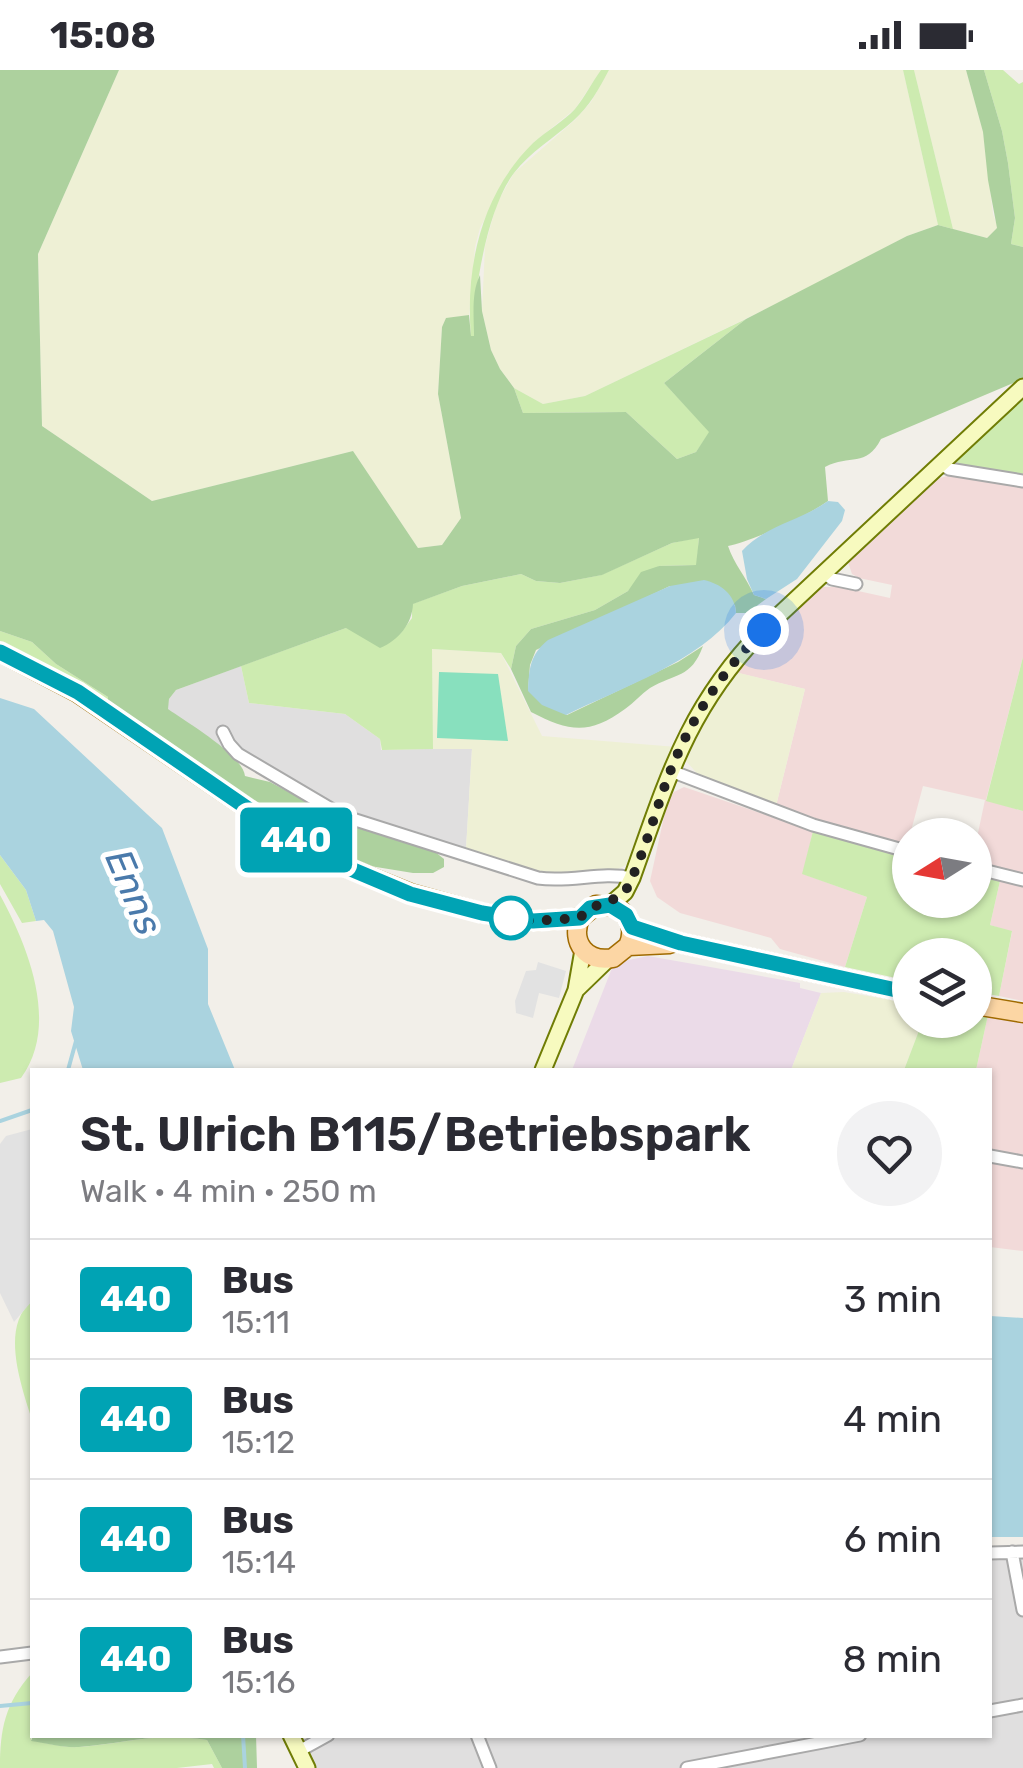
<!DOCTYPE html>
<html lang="en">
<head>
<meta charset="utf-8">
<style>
	body { margin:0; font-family:Rubik,sans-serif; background:#f2f2f3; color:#2b2b33; height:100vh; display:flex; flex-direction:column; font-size:38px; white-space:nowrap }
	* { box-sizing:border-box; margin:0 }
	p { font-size:32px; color:#7c7c81 }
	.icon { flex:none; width:55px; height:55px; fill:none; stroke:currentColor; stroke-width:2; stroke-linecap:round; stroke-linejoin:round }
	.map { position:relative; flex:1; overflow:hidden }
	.details { position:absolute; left:30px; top:998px; width:962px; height:670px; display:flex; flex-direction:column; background:#fff; border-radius:0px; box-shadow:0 2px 8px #0004 }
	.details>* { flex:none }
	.badge { padding:0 20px; border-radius:8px; font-size:35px; line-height:65px }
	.needle { width:65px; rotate:259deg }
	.tools { position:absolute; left:892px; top:748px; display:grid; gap:20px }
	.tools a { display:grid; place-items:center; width:100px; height:100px; border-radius:50%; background:#fff; box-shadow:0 2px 8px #0004; font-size:50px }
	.you { position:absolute; width:50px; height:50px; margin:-25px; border:8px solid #fff; border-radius:50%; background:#1a73e8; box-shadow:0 0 0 15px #1a73e833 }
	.map>.badge { position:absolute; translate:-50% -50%; box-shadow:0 0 0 5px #fff }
	.round { display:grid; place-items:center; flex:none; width:105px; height:105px; border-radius:52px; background:#f2f2f3 }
	.headline { display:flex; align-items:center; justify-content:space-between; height:170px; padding:0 50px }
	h1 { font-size:48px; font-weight:600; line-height:75px }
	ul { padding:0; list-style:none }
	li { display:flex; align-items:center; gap:30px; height:120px; padding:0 50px; border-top:2px solid #e1e1e2 }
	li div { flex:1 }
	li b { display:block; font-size:38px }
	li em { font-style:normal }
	li .badge { min-width:110px; font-weight:700; text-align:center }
	.status { display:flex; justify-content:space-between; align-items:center; height:70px; padding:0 50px; background:#fff; direction:ltr }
	.status svg { height:28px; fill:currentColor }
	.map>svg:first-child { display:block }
	.residential { fill:#e0dfdf }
	.commercial { fill:#f2dad9 }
	.industrial { fill:#ebdbe8 }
	.farmland { fill:#eef0d5 }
	.grass { fill:#cdebb0 }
	.forest { fill:#add19e }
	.pitch { fill:#88e0be }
	.parking { fill:#e2e2e2 }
	.water { fill:#aad3df }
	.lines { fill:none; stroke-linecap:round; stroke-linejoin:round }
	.stream { stroke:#aad3df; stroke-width:4 }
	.street-casing { stroke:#a9a9a9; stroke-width:15 }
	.secondary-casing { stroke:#707d05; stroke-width:19 }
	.primary-casing { stroke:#a06b00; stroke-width:21 }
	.street { stroke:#fff; stroke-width:11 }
	.secondary { stroke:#f7fabf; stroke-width:15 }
	.primary { stroke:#fcd6a4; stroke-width:18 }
	.line-casing { stroke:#fff; stroke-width:22 }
	.line { stroke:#00a3b4; stroke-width:15 }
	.walk { stroke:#222; stroke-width:10; stroke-dasharray:0 18 }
	.stop-dot { fill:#fff; stroke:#00a3b4; stroke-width:5 }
	.labels { text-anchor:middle; stroke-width:10; stroke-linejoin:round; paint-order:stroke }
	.water-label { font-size:38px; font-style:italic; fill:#4a7aab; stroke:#fff }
</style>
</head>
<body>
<div class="status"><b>15:08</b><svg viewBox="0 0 49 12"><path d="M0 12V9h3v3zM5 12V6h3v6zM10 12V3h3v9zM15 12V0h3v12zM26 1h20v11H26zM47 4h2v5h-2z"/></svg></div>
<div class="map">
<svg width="1023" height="1698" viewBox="0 0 1023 1698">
	<rect width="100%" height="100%" fill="#f2efe9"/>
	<path class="residential" d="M241,596L249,633L345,644L380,669L381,680L472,678L466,779L332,738L249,687L242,694L167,639L169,629L176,620Z
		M990,1479H1023V1698H299L290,1677L313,1665H990Z"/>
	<path class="commercial" d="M950,405L1023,416V587L986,730L1023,741V805L975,793V777L985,730L923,716L907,776L841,758L776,736L805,619L734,602L812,521L821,517H840L890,528L892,515L859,508L852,504L848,492L921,422L937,409Z
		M684,717L813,761L803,804L867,827L845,897L780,879L771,868L680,843L657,827L650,811L667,733L674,722Z
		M1000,811L1023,816V931L999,926L1012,862L990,855Z
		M988,945L1023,952V1087L990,1081V1000H976Z
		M990,1092L1023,1095V1181L990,1177Z"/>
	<path class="industrial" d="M648,886L800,913V918L821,923L791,1000H572L614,893Z"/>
	<path class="farmland" d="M119,0H601L575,39L533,73L508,103L480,158L475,177L469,245L446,249L442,257L438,324L461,448L442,475L418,478L353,381L152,431L42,356L38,184Z
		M609,0H903L938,155L907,166L797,224L585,326L543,334L514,318L500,299L491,280L482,241L485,176L497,133L514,103L575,50L591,32Z
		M914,0H966L983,62L993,144L998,158L987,168L953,159Z
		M432,579L501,583L542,666L677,677L630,793L616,800L555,805L536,803L466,779L472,679H433Z
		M735,602L805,619L776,736L702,709L686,691L716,630Z
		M844,922L910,933V950H923L904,1000H791L821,923Z"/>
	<path class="grass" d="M601,0H609C599,19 589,37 573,51C554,68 530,82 514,103C487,139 473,223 474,266L471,267C465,197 481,124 533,73C546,61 563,52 575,39C585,27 592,12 601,0Z
		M903,0H914L953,159L938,155Z
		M984,0H1003L1019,14L1023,12V177L1011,174L1015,148L1008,93L1002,61Z
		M746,249L664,313L710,362L696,382L677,389L626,342L523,343L514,318L543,334L585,326Z
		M1023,324V407L953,394V389Z
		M699,467L697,495L659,496L628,521L595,540L531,559L516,576L511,599L501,583L432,579L433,679L382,680L380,669L345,644L249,633L241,596L346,558L400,564L412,548V534L462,516L521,504L536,511L560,513L601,505L672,473Z
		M0,561L32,572L56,594L108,627V632L47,596L0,574Z
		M1023,587V741L986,731Z
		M813,761L910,788V830H975V804L1000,811L990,855L1012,861L999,926L975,922V885H910V911L845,897L867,827L802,804Z
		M0,785L26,820L36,851L22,853L0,814Z
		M0,825C28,876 60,955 21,1008L0,1013Z
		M975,943L988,945L976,1000H904L923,950H975Z
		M32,1231V1350C21,1315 0,1257 32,1231Z
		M32,1603L31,1670C46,1673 64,1678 79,1677C128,1673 155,1662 207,1670L222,1698H214L212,1694L177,1698H0C0,1659 5,1633 32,1603Z"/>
	<path class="forest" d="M0,0H119L38,184L42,356L152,431L353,381L418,478L442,475L461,448L438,324L442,257L446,248L469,245L471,266H474C474,246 471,223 480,205L482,241L491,280L500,299L514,318L523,343L626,342L677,389L696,382L709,362L664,313L746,249L907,166L938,155L987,168L997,158L988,110L983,62L966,0H984L1002,61L1008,93L1015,148L1011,174L1023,177V309L881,369C866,398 850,384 825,397L828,431C808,446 752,471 728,476C734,494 746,507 754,525L766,529L747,543H736L735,535L670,516L536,580L530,595L528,620L567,645L678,592L703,576C691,609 675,603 650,618C641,624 634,633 625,639C589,665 570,662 531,642L511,599L516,576L531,559L595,540L628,521L641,502L659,496L696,495L699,468L672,473L602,505L560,513L536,511L521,504L462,516L413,534C412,554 399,570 380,578L346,558L176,620L169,629L168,639C186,652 243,685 245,706L270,712L333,746L434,781L444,789V797L433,803H413L364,795L246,727L108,632V627L56,594L32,572L0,561Z
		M33,1665H256L257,1698H222L207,1670C157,1662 126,1673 79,1677C63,1678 46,1673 31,1671Z"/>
	<path class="pitch" d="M439,602L498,604L508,671L437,668Z"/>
	<path class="parking" d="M538,892L566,901L559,928L539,923L533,948L516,943L515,931L526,901L536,900Z
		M32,1059V1231L14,1252L0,1223V1074L6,1066Z"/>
	<path class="water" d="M828,431L838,432L845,440L842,451L797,509L766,529L754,525L747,509L742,481C766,455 800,451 828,431Z
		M704,510C721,514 735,524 736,543C698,592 623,617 566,645L542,635L528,621C529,598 530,585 548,570L670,516Z
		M0,628L34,639L162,758L208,879V934L235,1000H83L71,961L74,937L53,861L44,850L36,851L26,820L0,785Z
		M990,1246L1023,1248V1467H990Z"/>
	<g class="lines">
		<path class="stream" d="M68,1000L76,971
			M0,1051L32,1040
			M0,1636L32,1633
			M243,1665L245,1698"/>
		<defs>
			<path id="street" d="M940,394L949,399L1023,411
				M824,503L832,509L856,514
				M223,662L229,674L238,684L343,746L538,808C571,813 601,801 632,808
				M671,701L813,755L910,782
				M975,798L1023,810
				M990,1086L1023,1092
				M1012,1482L1023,1540
				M990,1483L1023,1482
				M0,1587L32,1583
				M990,1641L1023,1635
				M477,1665L490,1698
				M299,1681L328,1665
				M687,1698L860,1665"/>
			<path id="secondary" d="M610,835L625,822L632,808C667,710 688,636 763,560L1023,317
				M576,920L607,890
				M543,1000L576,920L583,880
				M291,1665L307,1698"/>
			<path id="primary" d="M0,582L78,623L276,758L346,797L410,823L482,843L533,851L580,848
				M631,857L681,873L910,923
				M628,876C635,860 631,846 616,837L596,835L580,848C570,873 587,893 613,888L628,876L670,874
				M975,935L1023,943"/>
		</defs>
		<use href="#street" class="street-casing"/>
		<use href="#secondary" class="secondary-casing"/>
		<use href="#primary" class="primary-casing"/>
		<use href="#street" class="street"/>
		<use href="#secondary" class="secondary"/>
		<use href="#primary" class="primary"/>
	</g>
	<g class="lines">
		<defs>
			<path id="line" d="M0,582L78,622L276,758L346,797L410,824L482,843L533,851L580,848L590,838L610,835L626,845L632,857L681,873L910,923"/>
		</defs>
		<use href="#line" class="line-casing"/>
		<use href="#line" class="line"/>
		<path class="walk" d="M511,848L533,851L580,848C593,832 609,835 625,822C644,786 654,745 668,707C690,650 721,602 764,560"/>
	</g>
	<circle class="stop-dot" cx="511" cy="848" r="20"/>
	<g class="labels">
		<g class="water-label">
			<text transform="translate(134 822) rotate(67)" y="13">Enns</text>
		</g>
	</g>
</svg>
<div class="tools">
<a><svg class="needle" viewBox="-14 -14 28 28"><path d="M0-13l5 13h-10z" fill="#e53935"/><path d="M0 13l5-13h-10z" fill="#7c7c81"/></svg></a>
<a><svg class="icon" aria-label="layers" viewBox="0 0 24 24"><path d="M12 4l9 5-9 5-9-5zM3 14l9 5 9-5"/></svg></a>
</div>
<div class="you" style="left:764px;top:560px"></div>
<b class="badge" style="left:296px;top:770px;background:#00a3b4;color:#fff">440</b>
<section class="details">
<div class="headline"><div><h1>St. Ulrich B115/Betriebspark</h1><p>Walk · 4 min · 250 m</p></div><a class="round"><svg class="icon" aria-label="heart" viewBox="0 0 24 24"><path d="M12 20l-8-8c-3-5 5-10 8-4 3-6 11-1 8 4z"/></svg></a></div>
<ul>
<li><span class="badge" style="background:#00a3b4;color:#fff">440</span><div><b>Bus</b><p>15:11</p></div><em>3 min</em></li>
<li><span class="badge" style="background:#00a3b4;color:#fff">440</span><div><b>Bus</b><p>15:12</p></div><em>4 min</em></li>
<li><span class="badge" style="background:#00a3b4;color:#fff">440</span><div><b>Bus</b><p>15:14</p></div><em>6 min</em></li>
<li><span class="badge" style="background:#00a3b4;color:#fff">440</span><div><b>Bus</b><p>15:16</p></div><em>8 min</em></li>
</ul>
</section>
</div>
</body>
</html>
